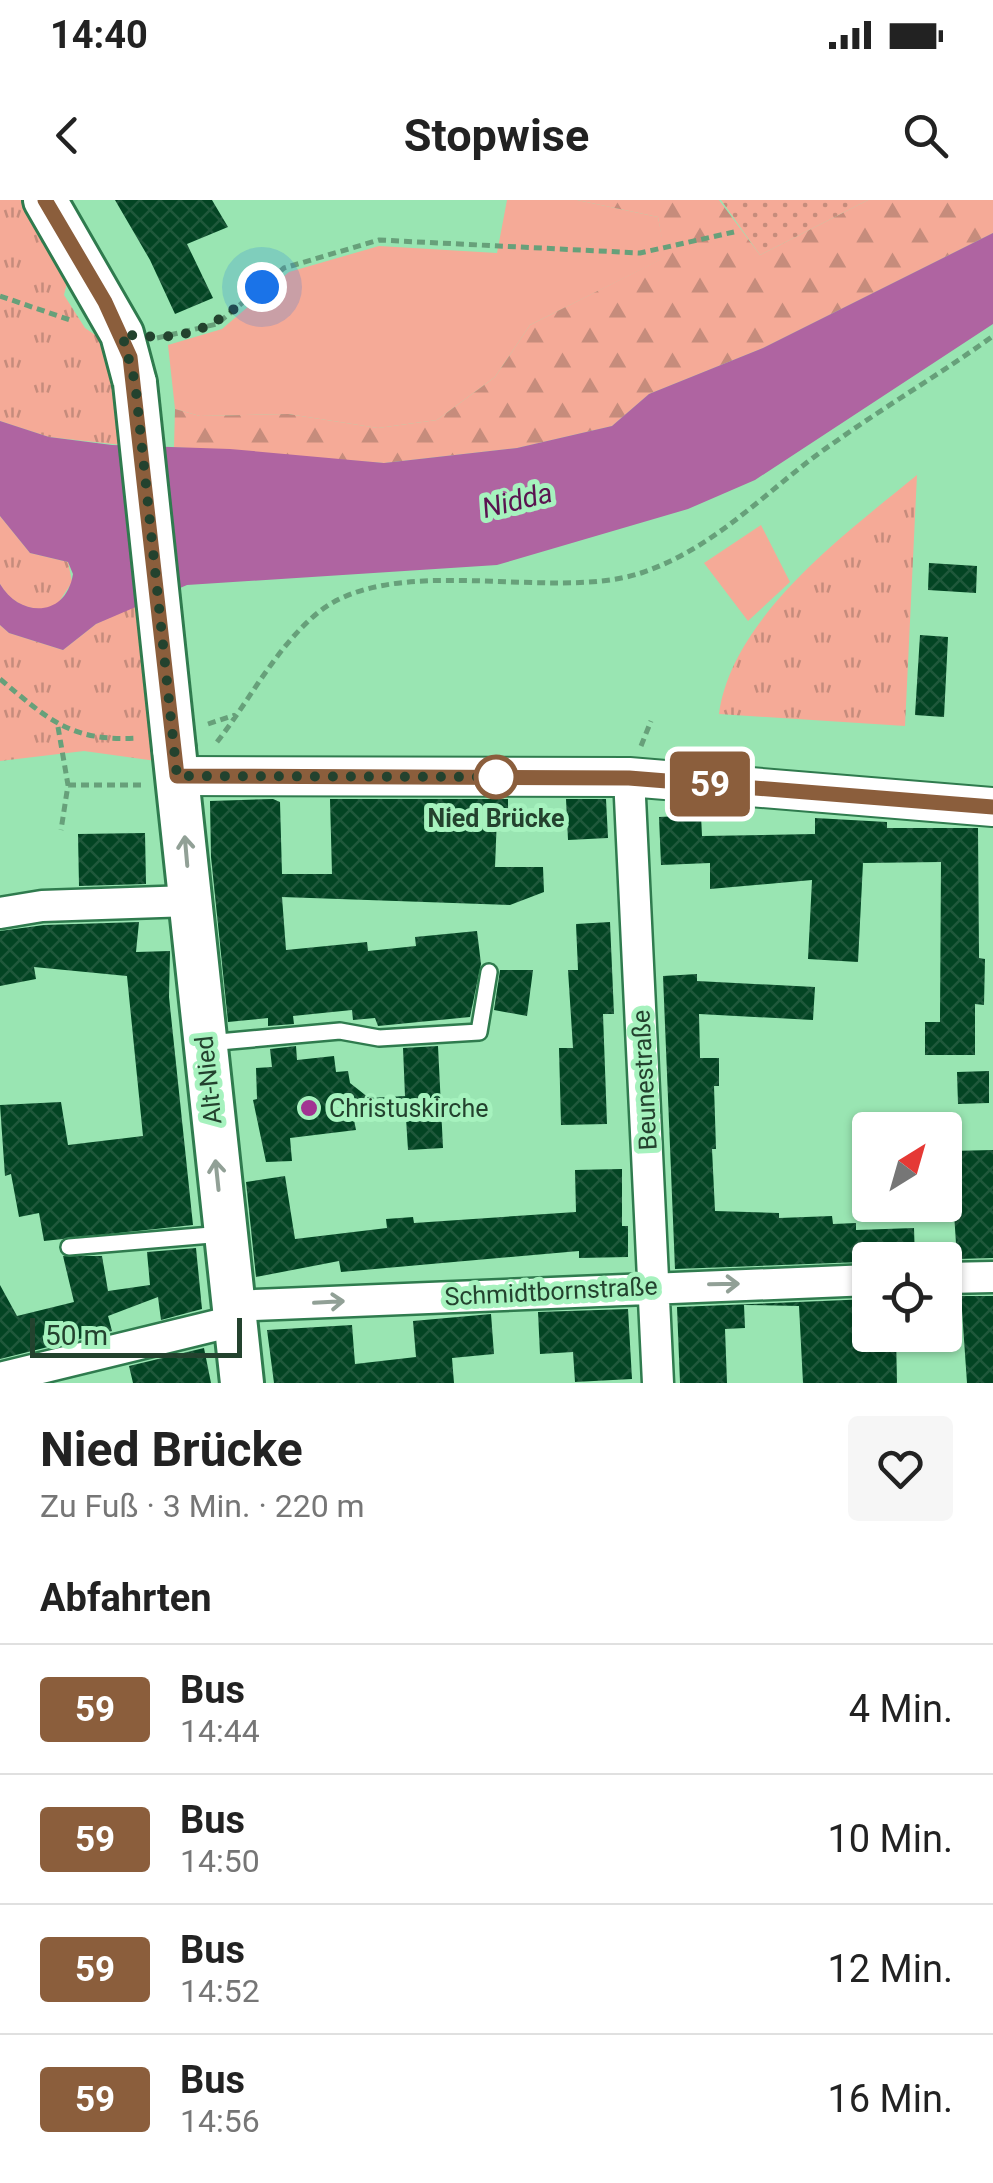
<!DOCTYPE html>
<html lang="de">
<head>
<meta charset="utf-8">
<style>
	body { margin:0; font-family:Roboto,sans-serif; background:#f6f6f6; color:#222; height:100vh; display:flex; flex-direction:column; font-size:38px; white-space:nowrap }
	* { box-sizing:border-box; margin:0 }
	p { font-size:32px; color:#767676 }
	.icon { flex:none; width:55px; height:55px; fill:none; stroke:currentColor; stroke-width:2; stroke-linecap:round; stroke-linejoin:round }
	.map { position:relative; height:1183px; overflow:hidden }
	.sheet { display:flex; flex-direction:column; background:#fff; flex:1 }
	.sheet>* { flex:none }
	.badge { padding:0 20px; border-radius:8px; font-size:35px; line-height:65px }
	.needle { width:65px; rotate:37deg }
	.tools { position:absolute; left:852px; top:912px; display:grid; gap:20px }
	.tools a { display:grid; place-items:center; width:110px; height:110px; border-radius:10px; background:#fff; box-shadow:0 2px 8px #0004; font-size:50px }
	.scale { position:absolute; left:30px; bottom:25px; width:212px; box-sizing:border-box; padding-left:10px; border:5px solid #23422e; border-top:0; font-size:28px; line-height:35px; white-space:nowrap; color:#23422e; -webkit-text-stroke:8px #a6f2be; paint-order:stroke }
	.you { position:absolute; width:50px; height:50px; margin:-25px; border:8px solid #fff; border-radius:50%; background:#1a73e8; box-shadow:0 0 0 15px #1a73e833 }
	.map>.badge { position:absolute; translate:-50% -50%; box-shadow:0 0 0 5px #fff }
	h2 { padding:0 40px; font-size:38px; line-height:90px }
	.round { display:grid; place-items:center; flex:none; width:105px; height:105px; border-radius:10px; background:#f6f6f6 }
	.head { display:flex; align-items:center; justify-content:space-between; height:170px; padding:0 40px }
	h1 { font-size:48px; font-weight:700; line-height:75px }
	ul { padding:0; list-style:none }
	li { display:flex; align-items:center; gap:30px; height:130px; padding:0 40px; border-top:2px solid #e0e0e0 }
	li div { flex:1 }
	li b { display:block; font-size:38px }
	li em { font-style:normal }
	li .badge { min-width:110px; font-weight:700; text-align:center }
	.status { display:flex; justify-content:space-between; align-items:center; height:70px; padding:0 50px; background:#fff; direction:ltr }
	.status svg { height:28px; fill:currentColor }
	header { display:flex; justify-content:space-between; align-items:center; height:130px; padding:0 40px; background:#fff; font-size:45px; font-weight:700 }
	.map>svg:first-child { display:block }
	.grass { fill:#f5aa97 }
	.forest { fill:url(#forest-firs) }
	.park { fill:url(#park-tufts) }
	.garden { fill:url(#garden-dots) }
	.water { fill:#af64a1 }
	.building { fill:url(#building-cross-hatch) }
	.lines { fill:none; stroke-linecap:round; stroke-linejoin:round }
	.service-casing { stroke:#2f7b4e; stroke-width:20 }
	.minor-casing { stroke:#2f7b4e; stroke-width:35 }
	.tertiary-casing { stroke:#2f7b4e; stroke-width:42 }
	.secondary-casing { stroke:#2f7b4e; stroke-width:48 }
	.path { stroke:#67a07a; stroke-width:5; stroke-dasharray:8 5; stroke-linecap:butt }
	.service { stroke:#fff; stroke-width:15 }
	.minor { stroke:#fff; stroke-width:30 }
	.tertiary { stroke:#fff; stroke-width:38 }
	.secondary { stroke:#fff; stroke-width:42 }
	.secondary-bridge-casing { stroke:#2f7b4e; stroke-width:48; stroke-linecap:butt }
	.secondary-bridge { stroke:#fff; stroke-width:42 }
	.oneway { stroke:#91a096 }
	.line-casing { stroke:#fff; stroke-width:22 }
	.line { stroke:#8b5e3c; stroke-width:15 }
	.walk { stroke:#23422e; stroke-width:10; stroke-dasharray:0 18 }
	.stop-dot { fill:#fff; stroke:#8b5e3c; stroke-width:5 }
	.poi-dot { fill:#a23392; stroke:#a6f2be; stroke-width:4 }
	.labels { text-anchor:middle; stroke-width:10; stroke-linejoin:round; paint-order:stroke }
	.stop-label { font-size:25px; font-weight:bold; fill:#23422e; stroke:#a6f2be }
	.street-label { font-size:25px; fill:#23422e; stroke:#a6f2be }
	.poi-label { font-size:25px; fill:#23422e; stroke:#a6f2be; text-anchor:start }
	.water-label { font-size:28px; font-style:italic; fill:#5a1450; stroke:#a6f2be }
</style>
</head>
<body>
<div class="status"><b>14:40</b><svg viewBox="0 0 49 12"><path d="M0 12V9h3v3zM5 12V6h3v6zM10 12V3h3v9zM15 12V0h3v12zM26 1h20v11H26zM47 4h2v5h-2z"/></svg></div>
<header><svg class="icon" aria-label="back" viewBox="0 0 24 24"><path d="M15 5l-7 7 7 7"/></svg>Stopwise<svg class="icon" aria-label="search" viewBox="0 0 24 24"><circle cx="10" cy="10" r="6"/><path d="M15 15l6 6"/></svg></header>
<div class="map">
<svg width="993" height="1183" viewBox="0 0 993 1183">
	<defs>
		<pattern id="forest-firs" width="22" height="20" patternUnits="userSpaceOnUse" patternTransform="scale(2.5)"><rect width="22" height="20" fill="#f5aa97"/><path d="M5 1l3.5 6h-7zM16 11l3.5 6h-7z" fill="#c68c7c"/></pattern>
		<pattern id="park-tufts" width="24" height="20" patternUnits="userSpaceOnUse" patternTransform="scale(2.5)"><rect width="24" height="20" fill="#f5aa97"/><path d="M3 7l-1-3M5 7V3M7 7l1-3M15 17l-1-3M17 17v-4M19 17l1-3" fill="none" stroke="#c68c7c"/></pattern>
		<pattern id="garden-dots" width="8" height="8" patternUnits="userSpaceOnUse" patternTransform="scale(2.5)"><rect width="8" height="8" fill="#f5aa97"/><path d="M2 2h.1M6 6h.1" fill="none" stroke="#c68c7c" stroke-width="1.8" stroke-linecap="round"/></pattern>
		<pattern id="building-cross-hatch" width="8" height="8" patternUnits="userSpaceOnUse" patternTransform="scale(2.5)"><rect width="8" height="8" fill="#034423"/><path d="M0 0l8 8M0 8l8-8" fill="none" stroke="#1f583b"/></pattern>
	</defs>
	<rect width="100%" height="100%" fill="#99e5b2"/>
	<path class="grass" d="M507,0H577L658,17L666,57L530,125L495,177L437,220L378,228L288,214L200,216L175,209L168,145L222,129L289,72L379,46L497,53Z
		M761,325L790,382L748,421L704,363Z"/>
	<path class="forest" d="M577,0H719L760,55L868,0H993V33L763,148L649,194L612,226L517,248L384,263L174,247L175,209L200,216L288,214L378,228L437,220L495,177L530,125L665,57L658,17Z"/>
	<path class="park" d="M0,0H23L68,79L64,95L85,128L104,141L116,177L122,245L49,237L0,221Z
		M917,275L905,526L719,514C732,417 845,334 917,275Z
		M0,316L30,353L68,362L72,382L55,408C32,412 12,405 0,384Z
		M139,404L156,561L84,551L0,561V425L9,433L63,450L96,424Z"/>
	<path class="garden" d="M721,0H868L760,55Z"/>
	<path class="water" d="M993,33V124L755,280L688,309L497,365L187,385L96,424L63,450L9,433L0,425V384C20,418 66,418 73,374L68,362L30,353L0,316V221L49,237L112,245L230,249L384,263L517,248L612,226L649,194L763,148Z"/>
	<path class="building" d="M115,0H212L228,27L187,44L213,98L175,114L150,60Z
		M929,363L977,366L976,393L928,390Z
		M920,435L948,437L944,517L915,515Z
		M273,599L280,602L282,674H332L330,599H508V617H497L495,667H543L544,692L510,705L282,697L286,750L367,742L368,751L416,746L415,737L477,731L481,764L470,817L378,826L375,818L353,820L352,810L293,816L294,824L268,826V818L228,822L211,657L210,601Z
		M566,599H606L608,638L568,640Z
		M701,615L702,636L815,634V618L887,622V628H978L979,758L985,759L984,805L975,804V855H925V822H940L941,662L863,663L858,762L808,759L812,680L710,689V663L661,665L659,617Z
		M145,633L146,684L79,686L78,634Z
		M139,722L136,752L170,751L169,797L193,1025L44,1041L39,1013L19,1017L11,974L5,976L0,905L61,902L68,945L143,936L127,776L34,767L36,779L0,786V731L44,725Z
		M610,722L614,814H603L607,924L561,925L559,848H573L568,770H578L576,724Z
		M500,770H533L527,816L494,810Z
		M697,774V781L815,787L813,820L699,814L700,858H719V886H714L716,949H712L715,1011L779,1013V1018L832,1016L833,1024L856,1023V1030L914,1028L915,1060L675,1069L663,776Z
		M296,846L297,860L334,856L336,872L348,871L350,883L369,898L405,896L403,848L438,846L443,948L408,950L406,918L354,920L356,930L290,938L292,961L266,962L253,900L257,899L256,868L272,867L270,849Z
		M989,871V903L958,904L957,872Z
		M993,950V1058L957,1059L950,951Z
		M622,969V1026H628V1057L579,1058V1051L341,1072L339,1061L256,1077L246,982L285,976L295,1039L387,1028L386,1019L413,1017L414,1023L576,1012L575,970Z
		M196,1048L202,1109L161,1120L158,1097L108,1116L112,1131L0,1159V1085L17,1116L74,1102L63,1056H102L108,1091L150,1085L147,1052Z
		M961,1096H993V1183H967Z
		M870,1099V1135H896L897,1183H803L799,1106L744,1105L745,1128L725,1129L727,1183H680L677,1107Z
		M628,1109L632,1179L575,1182L573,1152L540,1154L538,1112Z
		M491,1114L494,1154L452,1158L454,1183H274L267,1130L352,1125L355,1164L416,1157L413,1121Z
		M204,1148L211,1183H133L129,1166Z"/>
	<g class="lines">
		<defs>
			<path id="service" d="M208,843L340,831L379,838L479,832L489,772
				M69,1047L223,1034"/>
			<path id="minor" d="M629,577L658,1183
				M0,713L42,706L190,701
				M945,1078L993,1077
				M232,1106L870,1080
				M0,1178L234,1121"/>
			<path id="tertiary" d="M177,576L629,577L993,607"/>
			<path id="secondary" d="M45,0L122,134L135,183
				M174,549L242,1183"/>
		</defs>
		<use href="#service" class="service-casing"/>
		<use href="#minor" class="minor-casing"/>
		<use href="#tertiary" class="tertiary-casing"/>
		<use href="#secondary" class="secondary-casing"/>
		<path class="path" d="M0,96L73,121
			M157,138L217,124L284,68L379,40L640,53L734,32
			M0,479C49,520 71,542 138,538
			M208,524L235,515
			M58,527L68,585L61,630
			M217,542C249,501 274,451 314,416C389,349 549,403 641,373C719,347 770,286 835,242C887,205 942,173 993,136
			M641,546L651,521
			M68,585H145"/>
		<use href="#service" class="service"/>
		<use href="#minor" class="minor"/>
		<use href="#tertiary" class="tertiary"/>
		<use href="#secondary" class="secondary"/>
		<defs>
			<path id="secondary-bridge" d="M135,183L174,549"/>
		</defs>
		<use href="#secondary-bridge" class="secondary-bridge-casing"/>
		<use href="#secondary-bridge" class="secondary-bridge"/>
	</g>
	<defs><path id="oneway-shaft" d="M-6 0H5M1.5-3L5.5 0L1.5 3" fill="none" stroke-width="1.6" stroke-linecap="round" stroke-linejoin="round" transform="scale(2.5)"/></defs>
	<g class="oneway">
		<use href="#oneway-shaft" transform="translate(186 651) rotate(-95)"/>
		<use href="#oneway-shaft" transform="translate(217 975) rotate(-96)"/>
		<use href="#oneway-shaft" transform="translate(724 1084) rotate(-1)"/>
		<use href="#oneway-shaft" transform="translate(329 1102) rotate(-3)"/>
	</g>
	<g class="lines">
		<defs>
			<path id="line" d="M45,0L105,102L130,157L177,576L629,578L993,607"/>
		</defs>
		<use href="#line" class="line-casing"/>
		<use href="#line" class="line"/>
		<path class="walk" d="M262,87C210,129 191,143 122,134L135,182L177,576L500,577H496"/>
	</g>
	<circle class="stop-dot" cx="496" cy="577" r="20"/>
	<circle class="poi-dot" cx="309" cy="908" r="10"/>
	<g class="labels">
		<g class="stop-label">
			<text x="496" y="627">Nied Brücke</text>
		</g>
		<g class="street-label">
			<text transform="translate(208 880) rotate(-96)" y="9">Alt-Nied</text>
			<text transform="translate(644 880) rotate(-93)" y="9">Beunestraße</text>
			<text transform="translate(551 1091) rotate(-3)" y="9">Schmidtbornstraße</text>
		</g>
		<g class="poi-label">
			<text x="329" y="917">Christuskirche</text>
		</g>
		<g class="water-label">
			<text transform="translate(517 300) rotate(-14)" y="10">Nidda</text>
		</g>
	</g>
</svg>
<div class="tools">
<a><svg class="needle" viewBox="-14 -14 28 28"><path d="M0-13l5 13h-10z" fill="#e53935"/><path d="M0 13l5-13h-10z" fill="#767676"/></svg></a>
<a><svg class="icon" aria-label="locate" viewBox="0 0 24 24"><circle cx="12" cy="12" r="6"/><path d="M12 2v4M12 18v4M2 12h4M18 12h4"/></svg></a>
</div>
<div class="scale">50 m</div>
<div class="you" style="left:262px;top:87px"></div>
<b class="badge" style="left:710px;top:584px;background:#8b5e3c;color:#fff">59</b>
</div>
<section class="sheet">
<div class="head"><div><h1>Nied Brücke</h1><p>Zu Fuß · 3 Min. · 220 m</p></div><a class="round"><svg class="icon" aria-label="heart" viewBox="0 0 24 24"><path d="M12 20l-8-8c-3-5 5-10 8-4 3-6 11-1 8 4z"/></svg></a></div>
<h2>Abfahrten</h2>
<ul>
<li><span class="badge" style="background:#8b5e3c;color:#fff">59</span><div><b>Bus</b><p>14:44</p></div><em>4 Min.</em></li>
<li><span class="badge" style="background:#8b5e3c;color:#fff">59</span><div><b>Bus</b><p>14:50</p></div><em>10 Min.</em></li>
<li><span class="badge" style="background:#8b5e3c;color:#fff">59</span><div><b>Bus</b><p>14:52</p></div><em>12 Min.</em></li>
<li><span class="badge" style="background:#8b5e3c;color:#fff">59</span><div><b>Bus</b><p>14:56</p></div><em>16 Min.</em></li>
</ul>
</section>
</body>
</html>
